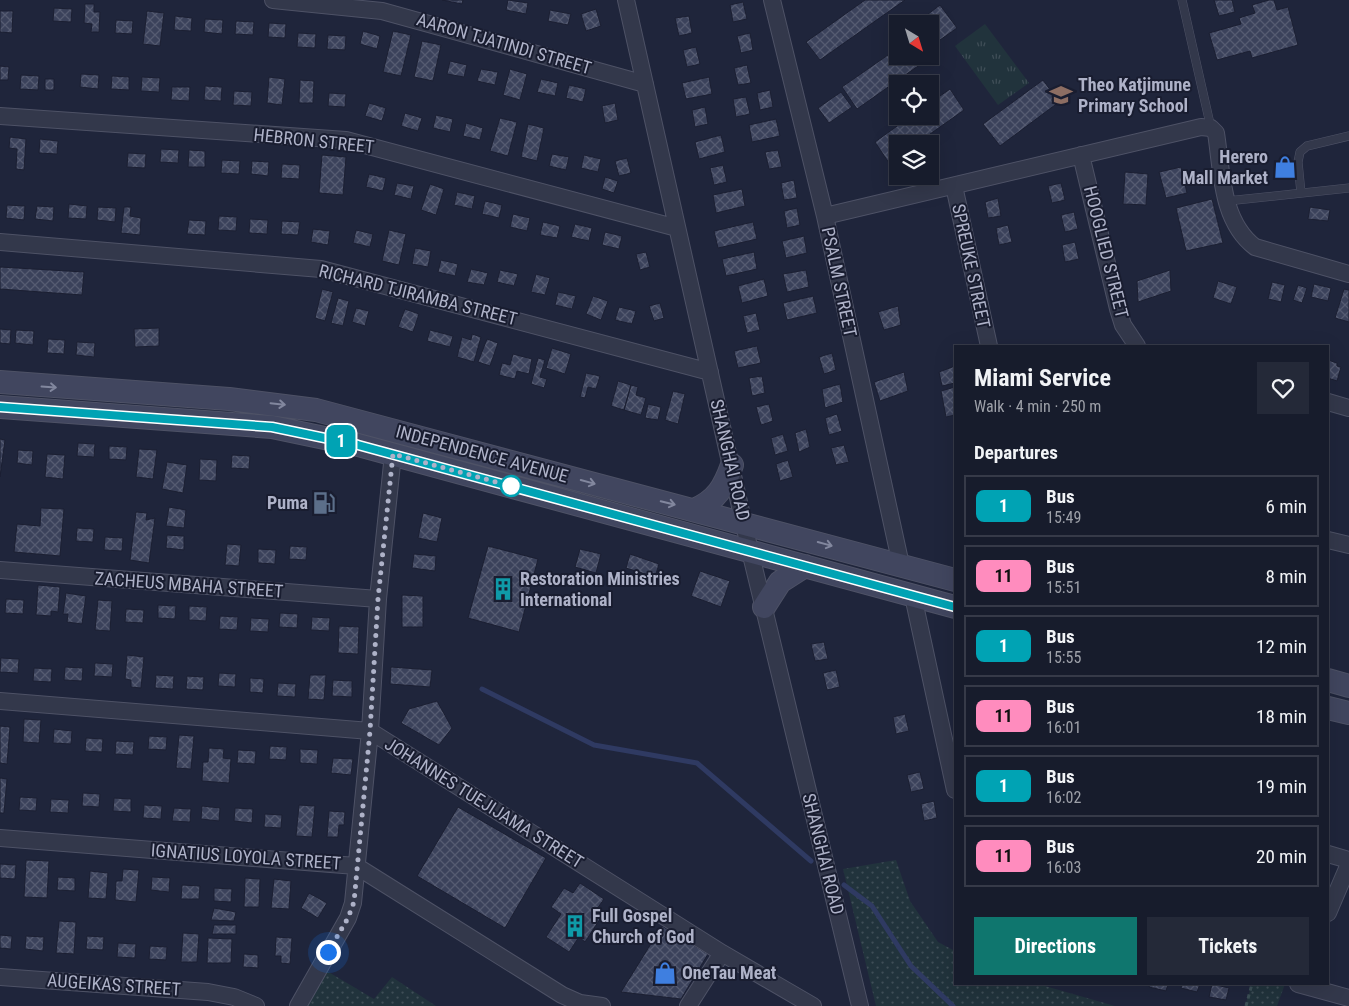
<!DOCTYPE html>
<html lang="en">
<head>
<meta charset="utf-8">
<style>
	body { margin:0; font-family:"Roboto Condensed",sans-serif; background:#242938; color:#f1f3f6; height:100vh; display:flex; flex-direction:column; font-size:19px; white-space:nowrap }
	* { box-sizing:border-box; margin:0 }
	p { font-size:16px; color:#9ea1a9 }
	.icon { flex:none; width:28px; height:28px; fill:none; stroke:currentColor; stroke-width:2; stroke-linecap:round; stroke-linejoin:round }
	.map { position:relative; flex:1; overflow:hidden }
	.panel { position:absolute; left:954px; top:345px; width:375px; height:640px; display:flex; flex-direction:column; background:#171c2c; border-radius:0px; box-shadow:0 5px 20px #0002,0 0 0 1px #363a48 }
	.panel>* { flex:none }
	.badge { padding:0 10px; border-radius:8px; font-size:18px; line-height:32px }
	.needle { width:32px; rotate:142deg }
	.fabs { position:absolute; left:889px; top:15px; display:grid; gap:10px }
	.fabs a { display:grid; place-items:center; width:50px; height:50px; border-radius:0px; background:#171c2c; box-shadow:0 5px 20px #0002,0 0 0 1px #363a48; font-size:25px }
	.you { position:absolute; width:25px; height:25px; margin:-12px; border:4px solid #fff; border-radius:50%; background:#1a73e8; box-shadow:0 0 0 8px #1a73e833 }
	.map>.badge { position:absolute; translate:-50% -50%; box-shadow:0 0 0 2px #fff }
	h2 { padding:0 20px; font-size:19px; line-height:45px }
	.round { display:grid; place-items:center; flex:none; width:52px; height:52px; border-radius:0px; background:#242938 }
	.overview { display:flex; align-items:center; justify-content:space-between; height:85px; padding:0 20px }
	h1 { font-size:24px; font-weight:700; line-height:38px }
	.button { display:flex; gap:10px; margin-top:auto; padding:10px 20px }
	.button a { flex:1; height:58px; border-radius:0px; background:#0f766e; color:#fff; font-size:20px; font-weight:700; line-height:58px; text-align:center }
	.button a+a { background:#242938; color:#f1f3f6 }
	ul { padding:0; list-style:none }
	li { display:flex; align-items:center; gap:15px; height:62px; margin:0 10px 8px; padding:0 10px; border:2px solid #363a48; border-radius:0px }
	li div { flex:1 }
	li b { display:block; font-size:19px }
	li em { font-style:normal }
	li .badge { min-width:55px; font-weight:700; text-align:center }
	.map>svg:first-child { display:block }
	.grass { fill:url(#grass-dots) }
	.park { fill:url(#park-tufts) }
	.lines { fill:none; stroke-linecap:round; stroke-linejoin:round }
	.stream { stroke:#2f3a62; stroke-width:5 }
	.building { fill:url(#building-cross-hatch); stroke:#1b1f32 }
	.service-casing { stroke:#4e5266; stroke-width:9 }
	.minor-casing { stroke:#4e5266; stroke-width:18 }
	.secondary-casing { stroke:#4e5266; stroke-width:24 }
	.path { stroke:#3c4f56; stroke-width:3; stroke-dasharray:4 4; stroke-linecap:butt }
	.service { stroke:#33384b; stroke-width:8 }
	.minor { stroke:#33384b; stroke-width:16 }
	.secondary { stroke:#41465f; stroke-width:22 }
	.oneway { stroke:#82879e }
	.line-casing { stroke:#fff; stroke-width:11 }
	.line { stroke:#00a3b4; stroke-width:8 }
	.walk { stroke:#aeb2c8; stroke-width:5; stroke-dasharray:0 9 }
	.stop-dot { fill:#fff; stroke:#00a3b4; stroke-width:2.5 }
	.labels { text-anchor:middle; stroke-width:4; stroke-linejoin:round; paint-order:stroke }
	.street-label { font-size:18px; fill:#aeb2c8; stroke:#191d30 }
	.poi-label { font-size:18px; font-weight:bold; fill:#aeb2c8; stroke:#191d30; text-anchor:start }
</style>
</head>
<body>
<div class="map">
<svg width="1349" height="1006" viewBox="0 0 1349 1006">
	<defs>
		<pattern id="grass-dots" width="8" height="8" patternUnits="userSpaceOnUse" patternTransform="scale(1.25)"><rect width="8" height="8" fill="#21333c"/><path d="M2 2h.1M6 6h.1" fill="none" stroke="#3f4e57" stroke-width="1.8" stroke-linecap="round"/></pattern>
		<pattern id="park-tufts" width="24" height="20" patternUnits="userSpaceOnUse" patternTransform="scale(1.25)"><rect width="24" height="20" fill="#21333c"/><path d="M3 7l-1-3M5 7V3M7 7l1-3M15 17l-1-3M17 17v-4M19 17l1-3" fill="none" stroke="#3f4e57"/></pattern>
		<pattern id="building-cross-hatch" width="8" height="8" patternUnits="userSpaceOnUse" patternTransform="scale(1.25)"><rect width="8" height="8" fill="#3b425b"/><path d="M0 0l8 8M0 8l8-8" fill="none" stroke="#555b71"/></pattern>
	</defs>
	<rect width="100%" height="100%" fill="#1f253b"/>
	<path class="grass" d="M896,860L910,901L938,942L955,951V984H1038L1115,1006H876L843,869Z
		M320,967L374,999L392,977L436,1006H298Z
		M1252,984H1285L1277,1006H1245Z"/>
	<path class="park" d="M985,24L1029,83L998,105L955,46Z"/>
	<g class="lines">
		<path class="stream" d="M482,689L594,745L697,763L811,861
			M844,885L872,906L911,966L953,1006"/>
	</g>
	<path class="building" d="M442,0H463L462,4Z
		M508,0L528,3L526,14L506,10Z
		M865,0H905L820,60L806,42Z
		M1214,0H1232L1235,12L1219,16Z
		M1269,0H1274L1277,10L1288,7L1298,45L1252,58L1250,51L1217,60L1209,33L1241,24L1239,18L1255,13L1252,5Z
		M743,2L747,19L733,22L730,5Z
		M85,4H94V12H100L99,32H91L92,24L84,23Z
		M940,5L957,28L930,47V24H915Z
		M54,8L72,9L71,22L53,21Z
		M596,9L601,26L586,31L581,14Z
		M550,10L571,14L568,25L548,21Z
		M0,11H13L12,33L0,32Z
		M147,11L164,13L160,46L143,44Z
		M175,16L192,18L191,31L174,30Z
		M689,16L692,33L679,36L675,18Z
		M205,19L223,20L222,34L204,32Z
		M116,20L133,21L132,34L115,33Z
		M236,21L254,22L253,35L235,34Z
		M269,23L286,24L285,38L268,37Z
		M363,31L380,36L377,49L360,44Z
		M393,31L411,35L401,76L383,72Z
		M298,33L316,34L315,48L297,47Z
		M750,33L753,50L741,53L737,36Z
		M328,35L346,36L345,50L327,49Z
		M422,41L441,45L433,81L414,77Z
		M696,47L700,64L687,67L683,50Z
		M898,48V56H926L928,59L857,109L842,87Z
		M450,61L467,65L464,77L447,74Z
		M747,65L751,83L738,85L734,68Z
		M0,66L9,67L8,80H0Z
		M481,69L498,72L495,85L477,81Z
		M510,69L527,74L520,100L503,95Z
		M81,74L99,75L98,89L80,87Z
		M21,75L39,76L38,90L20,89Z
		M112,76L129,77V90L111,89Z
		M142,77L160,78L159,92L141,91Z
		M269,77L285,79L282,105L267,103Z
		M709,77L712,94L686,99L682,83Z
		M45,79H54V90H45Z
		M541,79L558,83L555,96L537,92Z
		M300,80L314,81L313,103H299Z
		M1043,80L1059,102L1000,146L983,124Z
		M569,85L586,89L583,102L566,98Z
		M205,86L222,87L221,101L204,100Z
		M172,87H190L189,101L171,100Z
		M950,89L964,110L916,144H898V157L889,163L875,142L911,116H930V103Z
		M770,90L773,107L760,110L757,93Z
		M234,91L252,92L251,106L233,105Z
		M841,92L852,107L829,123L818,108Z
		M329,93L346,94L345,107L328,106Z
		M746,97L750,114L736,117L733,99Z
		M369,103L386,108L382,121L365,116Z
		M615,103L618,120L605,123L602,106Z
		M705,107L708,124L695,127L692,110Z
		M405,113L422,118L418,131L401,126Z
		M436,115L453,119L450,132L433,128Z
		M500,118L517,122L508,156L490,151Z
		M776,119L780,136L752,142L749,125Z
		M466,123L483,128L480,140L463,136Z
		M528,124L544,128L537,161L521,157Z
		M721,135L725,152L699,159L695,142Z
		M10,137L26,139L24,170L16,169L17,149L9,148Z
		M40,139L58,141L57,154L39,153Z
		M161,149L179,150L178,163L160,162Z
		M189,150L205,151V167H188Z
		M778,150L782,167L769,169L765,152Z
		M128,153L146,154L145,168L127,167Z
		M552,154L569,157L566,170L549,166Z
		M322,155L346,157L343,195L319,193Z
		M584,155L601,159L598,172L581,168Z
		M627,158L631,173L619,176L615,161Z
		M222,160L240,161L239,174L221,173Z
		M252,161L269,162L268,176L251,174Z
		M282,164L300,165L299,179L281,178Z
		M723,165L727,182L714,185L710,168Z
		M1181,167L1187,193L1166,198L1159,172Z
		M1125,172L1148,174L1146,205L1123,204Z
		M369,174L386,178L383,191L366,187Z
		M605,177L618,181L614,193L602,189Z
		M794,180L797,198L784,200L781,183Z
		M397,183L414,186L411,199L394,195Z
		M1061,183L1065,200L1052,203L1048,186Z
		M430,184L444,189L436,215L421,210Z
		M742,189L745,206L716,213L713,195Z
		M457,192L475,196L472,209L454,205Z
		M998,198L1001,216L988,218L985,202Z
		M1212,199L1223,243L1186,251L1176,208Z
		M485,201L502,205L499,218L482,214Z
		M69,204L87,206L86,219L68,218Z
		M7,205L25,206L24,220L6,218Z
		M37,206L54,207L53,221L35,219Z
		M98,207L116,208L115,222L97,220Z
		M124,207H131L130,216L141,218L140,235L121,233Z
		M1310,207L1330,210L1328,221L1308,219Z
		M797,208L800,225L787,228L784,211Z
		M1074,212L1078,229L1065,232L1061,215Z
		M513,214L530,218L527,231L510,227Z
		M219,216L237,217L236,231L218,230Z
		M250,219L268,220L267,234L249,233Z
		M189,220L206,221L205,235L187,234Z
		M282,221L300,222L298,235L281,234Z
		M543,222L560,226L557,238L540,235Z
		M753,222L757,239L718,248L714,231Z
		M575,224L592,228L589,241L571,237Z
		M1008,225L1012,242L999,245L996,228Z
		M313,229L330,231L328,245L311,242Z
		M356,230L373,234L370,247L353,243Z
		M389,230L406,234L399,265L382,261Z
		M605,232L622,236L619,249L602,245Z
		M804,236L807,253L786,258L782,241Z
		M1075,242L1079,259L1065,262L1062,245Z
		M415,248L431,251L428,267L412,264Z
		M646,252L650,267L640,270L636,254Z
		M754,252L757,269L726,276L722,259Z
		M441,260L458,264L455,276L438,272Z
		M0,267L84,272L82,295L0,289Z
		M471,269L488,273L484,285L467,282Z
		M500,270L518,274L514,286L497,282Z
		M806,270L809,287L787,292L783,274Z
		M1170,270L1171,291L1138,302L1137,281Z
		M536,274L550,278L545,295L531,292Z
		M764,279L768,296L742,303L738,286Z
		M1218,281L1237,287L1231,304L1213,298Z
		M1272,282L1285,285L1281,302L1268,299Z
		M1314,284L1331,288L1328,301L1311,297Z
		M1298,285L1307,288L1302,303L1293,300Z
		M322,289L333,292L325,321L315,318Z
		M1344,289L1349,290V322L1335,318Z
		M558,292L576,296L572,309L555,305Z
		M593,296L608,301L601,320L586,314Z
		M813,296L817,313L787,320L783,303Z
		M338,298L349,301L343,326L331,323Z
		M660,303L664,318L654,321L649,306Z
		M898,306L901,325L884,330L878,312Z
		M619,307L636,311L632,324L615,320Z
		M356,308L369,311L365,326L352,322Z
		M405,309L419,314L413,332L398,327Z
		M756,313L760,330L747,333L743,316Z
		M159,328V346L135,347L134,329Z
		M0,329L11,330L10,344L0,343Z
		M16,330L34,331L33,345L15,343Z
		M430,330L453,336L450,347L427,341Z
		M472,334L481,337L474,362L457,357L462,337L471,340Z
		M48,339L65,340L64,354L47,353Z
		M487,339L498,343L490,366L478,362Z
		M77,342L95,343L94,357L76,355Z
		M757,346L761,363L738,368L734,351Z
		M552,348L571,354L565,374L546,368Z
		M832,353L836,370L824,374L819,357Z
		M513,354L532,359L529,374L517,371L515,379L499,375L502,363L510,365Z
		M538,358L545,360L540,377L547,379L544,388L531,384Z
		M1328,360L1337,363V366L1341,367L1337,381L1328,378Z
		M955,366V383L942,386L939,372Z
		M904,372L908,391L880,401L874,382Z
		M586,373L600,376L596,389L588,387L585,398L580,397Z
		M762,376L765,393L752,396L749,378Z
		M618,381L631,385L624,410L611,406Z
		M840,384L843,402L825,408L822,389Z
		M631,385L638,387L636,395L646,398L641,415L624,410Z
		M955,387V415L946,417L941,391Z
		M673,391L685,394L678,424L665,420Z
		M648,404L661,407L658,420L645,418Z
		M769,404L773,421L761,425L756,407Z
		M837,414L842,431L829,435L825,418Z
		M806,429L810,447L799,452L795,433Z
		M783,434L788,451L775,455L771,438Z
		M0,439L5,440L0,477Z
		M78,443L95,444L94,457L77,456Z
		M844,445L849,462L836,465L831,448Z
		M109,446L127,447L126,460L109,459Z
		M139,449L157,450L153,479L136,477Z
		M18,450L33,451L32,465L17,463Z
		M47,454L65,455L63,479L45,477Z
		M232,455L250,456L249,469L231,468Z
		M200,459L217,460L216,481L199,480Z
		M788,460L793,477L780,481L776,464Z
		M167,462L187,465L183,493L162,489Z
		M169,507L186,510L184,528L166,526Z
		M41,508L64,509L60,556L14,552L17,524L40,526Z
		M136,512L147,513L146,520L155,518L149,563L130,560Z
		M423,513L442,518L437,542L418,538Z
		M77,528L94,529L93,542L76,541Z
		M167,535L184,536V550L166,548Z
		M105,537L123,538L122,551L104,550Z
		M227,544L241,545L239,566L225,565Z
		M290,546L307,547L306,560L289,559Z
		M488,546L538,559L519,632L468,618Z
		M258,549L276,550L275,564L258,563Z
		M580,549L601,554L596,573L575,567Z
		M414,554L436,556L435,571L412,568Z
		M630,554L659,564L655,577L626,568Z
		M700,571L730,581L721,607L691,596Z
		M38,585L60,587L58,612L51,611V616L36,615Z
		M66,593L86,596L82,624L67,622L68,614H63Z
		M402,595L423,596V627H402Z
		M6,599L24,600L23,614L5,613Z
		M98,600L112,601L110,631L95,630Z
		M158,605L176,606L175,619L158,618Z
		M189,606L207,607L206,621L189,620Z
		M126,609L144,610L143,623L125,622Z
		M280,613L298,614L297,628L279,627Z
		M220,616L238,617L237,630L219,629Z
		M312,617L330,618L329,631L311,630Z
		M251,618L269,619L268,632L250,631Z
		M339,626L359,627L358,654L338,653Z
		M824,642L828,659L815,661L811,644Z
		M127,655L144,657L141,688L131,687V680L125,679Z
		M1,658L19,659L18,673L0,672Z
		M95,663L113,664L112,677L94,676Z
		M65,667L83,668L82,681L64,680Z
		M391,667L432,670L430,687L390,684Z
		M34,668L52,669L51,682L33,681Z
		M836,670L840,687L827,690L823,673Z
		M219,673L236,674L235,687L218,686Z
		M156,675L174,676L173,689L155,688Z
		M310,675H326L324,700L308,699Z
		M187,676L204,677L203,690L186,689Z
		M250,678L264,679L263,693L250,692Z
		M333,680L352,681V697L332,696Z
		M278,683L296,684L295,697L277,696Z
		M437,701L452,728L439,745L401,723L409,709Z
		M905,714L909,731L896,734L893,717Z
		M24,719L41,720L39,743L23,742Z
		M0,726L10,727L7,764L0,763Z
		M54,729L72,731L71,744L53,743Z
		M179,735L194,736L191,769L176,768Z
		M149,736L167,737L166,750L148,749Z
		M86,738L103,739L102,752L85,751Z
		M116,741L134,742L133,755L115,754Z
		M270,746L287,747L286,760L269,759Z
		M209,748L224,749L223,758L231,759L229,783L202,781L203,762H208Z
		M300,749L318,750L317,764L300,763Z
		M238,750L256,751L255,764L237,763Z
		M333,758L353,759L351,775L331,773Z
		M920,772L924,789L911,792L907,775Z
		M0,778L7,779L4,813H0Z
		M83,793L100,794L99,807L82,806Z
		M20,797L37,798L36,811L19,810Z
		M114,798L131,799V812L113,811Z
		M51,799L69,800L68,813L50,812Z
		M934,801L937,818L924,821L921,804Z
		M144,805L162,806L161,819L143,818Z
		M299,805L315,806L312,837L296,836Z
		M202,806L220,808L219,821L201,819Z
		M458,807L546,858L505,928L417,876Z
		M174,808L191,809L190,822L172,821Z
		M235,808L253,809L252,823L234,821Z
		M329,811L345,812L344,825H339L338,837H327Z
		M265,814L282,815L281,828L264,827Z
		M26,860L49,861L47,898L24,897Z
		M0,864L16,865L15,879L0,878Z
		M123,869L139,870L136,902L115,900L116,881H122Z
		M90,871L108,873L106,899L88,898Z
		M58,877L75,878V891L57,890Z
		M152,877L170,878L169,892L151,890Z
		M245,878L260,879L259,907H244Z
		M274,879L291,881L289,909L271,908Z
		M580,883L604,899L597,909L604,913L585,942L579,937L569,952L546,937L561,914L551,907L564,888L573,893Z
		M182,885L200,886L199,899H181Z
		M214,888L232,889L231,902L214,901Z
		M309,893L327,903L318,918L301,908Z
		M214,908L236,912L234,921L211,920Z
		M59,921L76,922L74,954L56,953Z
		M214,925H236V934H212Z
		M662,926L708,954L681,999L621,992Z
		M183,933L199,934L197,962H181Z
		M0,935L12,936L11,949L0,948Z
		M26,936L44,937L43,951L25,949Z
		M87,936L104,937L103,950L86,949Z
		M276,937L292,938L290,964L281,963V956H275Z
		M208,938L232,939L231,963H207Z
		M118,943L136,944L135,958L117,957Z
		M150,946L167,947L166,960L149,959Z
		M244,954L258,955V968L243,967Z
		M1150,984H1168L1166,991L1149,987Z
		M1182,984H1200L1197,992L1181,988Z
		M1212,984L1229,988L1226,1000L1209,997Z"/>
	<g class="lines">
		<defs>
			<path id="service" d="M1182,0L1211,128
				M1301,193L1298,162L1300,152L1307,146L1349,136
				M1227,201L1349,188"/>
			<path id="minor" d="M273,0L382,11L645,84
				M626,0L750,551L860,1006
				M772,0L825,216L901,565
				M0,116L346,140L677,228
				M1081,155L1118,309L1123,325L1137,346
				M954,186L989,346
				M825,216L1201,127L1211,128L1216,133C1222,172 1221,221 1255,247L1349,274
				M0,242L321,269L710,372
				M1328,402L1349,408
				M1328,540L1349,545
				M0,570L378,599
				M913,596L955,790
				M0,701L370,731L722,953L813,1006
				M0,838L356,866L562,995L580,1003L602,1006
				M1328,854L1349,860
				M1328,913L1349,864
				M0,977L208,992L234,997L256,1006
				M1298,984L1349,998
				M298,1006L348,918L353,903L370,731L378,599L393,454
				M688,1006L722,953"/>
			<path id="secondary" d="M0,382L229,399L316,410L955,580
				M0,407L272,427L358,445L955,607
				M694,510C717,500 724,487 732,465
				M764,607L780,582L805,566
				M1328,680L1349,686
				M1328,708L1349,713"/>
		</defs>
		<use href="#service" class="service-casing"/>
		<use href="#minor" class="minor-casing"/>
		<use href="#secondary" class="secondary-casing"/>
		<path class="path" d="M1246,1006L1252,984"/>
		<use href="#service" class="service"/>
		<use href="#minor" class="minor"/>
		<use href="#secondary" class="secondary"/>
	</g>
	<defs><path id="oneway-shaft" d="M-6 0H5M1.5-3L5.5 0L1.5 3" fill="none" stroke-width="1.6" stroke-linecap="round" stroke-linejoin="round" transform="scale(1.25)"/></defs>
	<g class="oneway">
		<use href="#oneway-shaft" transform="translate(49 387) rotate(4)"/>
		<use href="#oneway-shaft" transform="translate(278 404) rotate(6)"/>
		<use href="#oneway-shaft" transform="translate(588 482) rotate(15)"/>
		<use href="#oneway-shaft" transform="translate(668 503) rotate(14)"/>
		<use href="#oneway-shaft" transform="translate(825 544) rotate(15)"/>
	</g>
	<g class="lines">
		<defs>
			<path id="line" d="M0,407L272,427L358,445L955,607"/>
		</defs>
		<use href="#line" class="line-casing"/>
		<use href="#line" class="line"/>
		<path class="walk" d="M328,952L348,918L354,902L370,731L378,599L393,454L511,486"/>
	</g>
	<defs>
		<symbol id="school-bare" viewBox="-9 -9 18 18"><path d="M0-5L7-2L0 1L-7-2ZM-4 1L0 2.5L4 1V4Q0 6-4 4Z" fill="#8d6e63" stroke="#191d30" stroke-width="2.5" paint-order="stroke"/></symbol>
		<symbol id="shop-bare" viewBox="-9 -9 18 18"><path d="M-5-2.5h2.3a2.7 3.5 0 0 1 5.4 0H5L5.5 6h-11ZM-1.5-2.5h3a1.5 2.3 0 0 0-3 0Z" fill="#3f7fe0" stroke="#191d30" stroke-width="2.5" paint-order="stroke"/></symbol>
		<symbol id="fuel-bare" viewBox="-9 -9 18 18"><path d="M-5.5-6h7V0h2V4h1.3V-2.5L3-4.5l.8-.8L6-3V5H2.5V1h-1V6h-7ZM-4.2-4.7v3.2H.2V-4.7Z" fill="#5c6f8a" stroke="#191d30" stroke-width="2.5" paint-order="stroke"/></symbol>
		<symbol id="building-bare" viewBox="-9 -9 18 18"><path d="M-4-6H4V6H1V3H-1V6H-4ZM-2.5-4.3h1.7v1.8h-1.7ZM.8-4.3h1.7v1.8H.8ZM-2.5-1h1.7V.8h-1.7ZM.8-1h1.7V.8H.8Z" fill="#0f9aa8" stroke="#191d30" stroke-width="2.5" paint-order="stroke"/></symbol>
	</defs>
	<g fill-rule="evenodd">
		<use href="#school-bare" x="1045" y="79" width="32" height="32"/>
		<use href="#shop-bare" x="1269" y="151" width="32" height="32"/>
		<use href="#fuel-bare" x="308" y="487" width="32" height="32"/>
		<use href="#building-bare" x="487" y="573" width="32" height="32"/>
		<use href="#building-bare" x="559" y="910" width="32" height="32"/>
		<use href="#shop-bare" x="649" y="957" width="32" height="32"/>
	</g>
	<circle class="stop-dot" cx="511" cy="486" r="10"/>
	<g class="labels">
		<g class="street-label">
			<text transform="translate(504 44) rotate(16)" y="6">AARON TJATINDI STREET</text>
			<text transform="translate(314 141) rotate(6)" y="6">HEBRON STREET</text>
			<text transform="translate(1106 252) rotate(76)" y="6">HOOGLIED STREET</text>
			<text transform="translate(971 266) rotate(78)" y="6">SPREUKE STREET</text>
			<text transform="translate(839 282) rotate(78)" y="6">PSALM STREET</text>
			<text transform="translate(418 295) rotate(14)" y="6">RICHARD TJIRAMBA STREET</text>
			<text transform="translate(482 454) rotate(15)" y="6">INDEPENDENCE AVENUE</text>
			<text transform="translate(730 460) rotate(77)" y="6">SHANGHAI ROAD</text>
			<text transform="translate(189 585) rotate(4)" y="6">ZACHEUS MBAHA STREET</text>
			<text transform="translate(484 803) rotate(32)" y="6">JOHANNES TUEJIJAMA STREET</text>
			<text transform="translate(823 854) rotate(76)" y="6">SHANGHAI ROAD</text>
			<text transform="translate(246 857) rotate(4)" y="6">IGNATIUS LOYOLA STREET</text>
			<text transform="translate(114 985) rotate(4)" y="6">AUGEIKAS STREET</text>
		</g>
		<g class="poi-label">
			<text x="1078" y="91">Theo Katjimune<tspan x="1078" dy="21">Primary School</tspan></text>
			<text x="1268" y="163" text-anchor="end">Herero<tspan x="1268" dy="21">Mall Market</tspan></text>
			<text x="308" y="509" text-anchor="end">Puma</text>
			<text x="520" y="585">Restoration Ministries<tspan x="520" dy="21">International</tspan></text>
			<text x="592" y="922">Full Gospel<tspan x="592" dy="21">Church of God</tspan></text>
			<text x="682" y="979">OneTau Meat</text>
		</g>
	</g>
</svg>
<div class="fabs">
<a><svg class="needle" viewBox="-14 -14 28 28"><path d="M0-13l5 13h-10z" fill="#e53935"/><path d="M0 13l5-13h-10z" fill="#9ea1a9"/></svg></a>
<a><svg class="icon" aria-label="locate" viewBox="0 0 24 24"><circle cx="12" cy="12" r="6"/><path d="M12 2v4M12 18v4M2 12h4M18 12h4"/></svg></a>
<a><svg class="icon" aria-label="layers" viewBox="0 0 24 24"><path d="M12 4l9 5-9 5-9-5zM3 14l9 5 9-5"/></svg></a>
</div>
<div class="you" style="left:328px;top:952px"></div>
<b class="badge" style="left:341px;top:441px;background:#00a3b4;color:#fff">1</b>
<section class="panel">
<div class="overview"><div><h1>Miami Service</h1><p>Walk · 4 min · 250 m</p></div><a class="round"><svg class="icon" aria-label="heart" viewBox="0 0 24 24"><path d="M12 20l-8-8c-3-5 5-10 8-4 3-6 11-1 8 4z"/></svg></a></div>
<h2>Departures</h2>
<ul>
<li><span class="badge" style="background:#00a3b4;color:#fff">1</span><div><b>Bus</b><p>15:49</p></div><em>6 min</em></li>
<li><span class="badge" style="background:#ff8cbe;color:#111">11</span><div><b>Bus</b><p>15:51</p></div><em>8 min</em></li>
<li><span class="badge" style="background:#00a3b4;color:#fff">1</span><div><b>Bus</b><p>15:55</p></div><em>12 min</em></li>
<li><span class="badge" style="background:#ff8cbe;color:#111">11</span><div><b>Bus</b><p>16:01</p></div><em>18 min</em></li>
<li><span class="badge" style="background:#00a3b4;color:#fff">1</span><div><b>Bus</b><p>16:02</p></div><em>19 min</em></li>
<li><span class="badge" style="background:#ff8cbe;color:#111">11</span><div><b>Bus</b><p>16:03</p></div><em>20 min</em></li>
</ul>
<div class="button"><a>Directions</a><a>Tickets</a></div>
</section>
</div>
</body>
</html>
